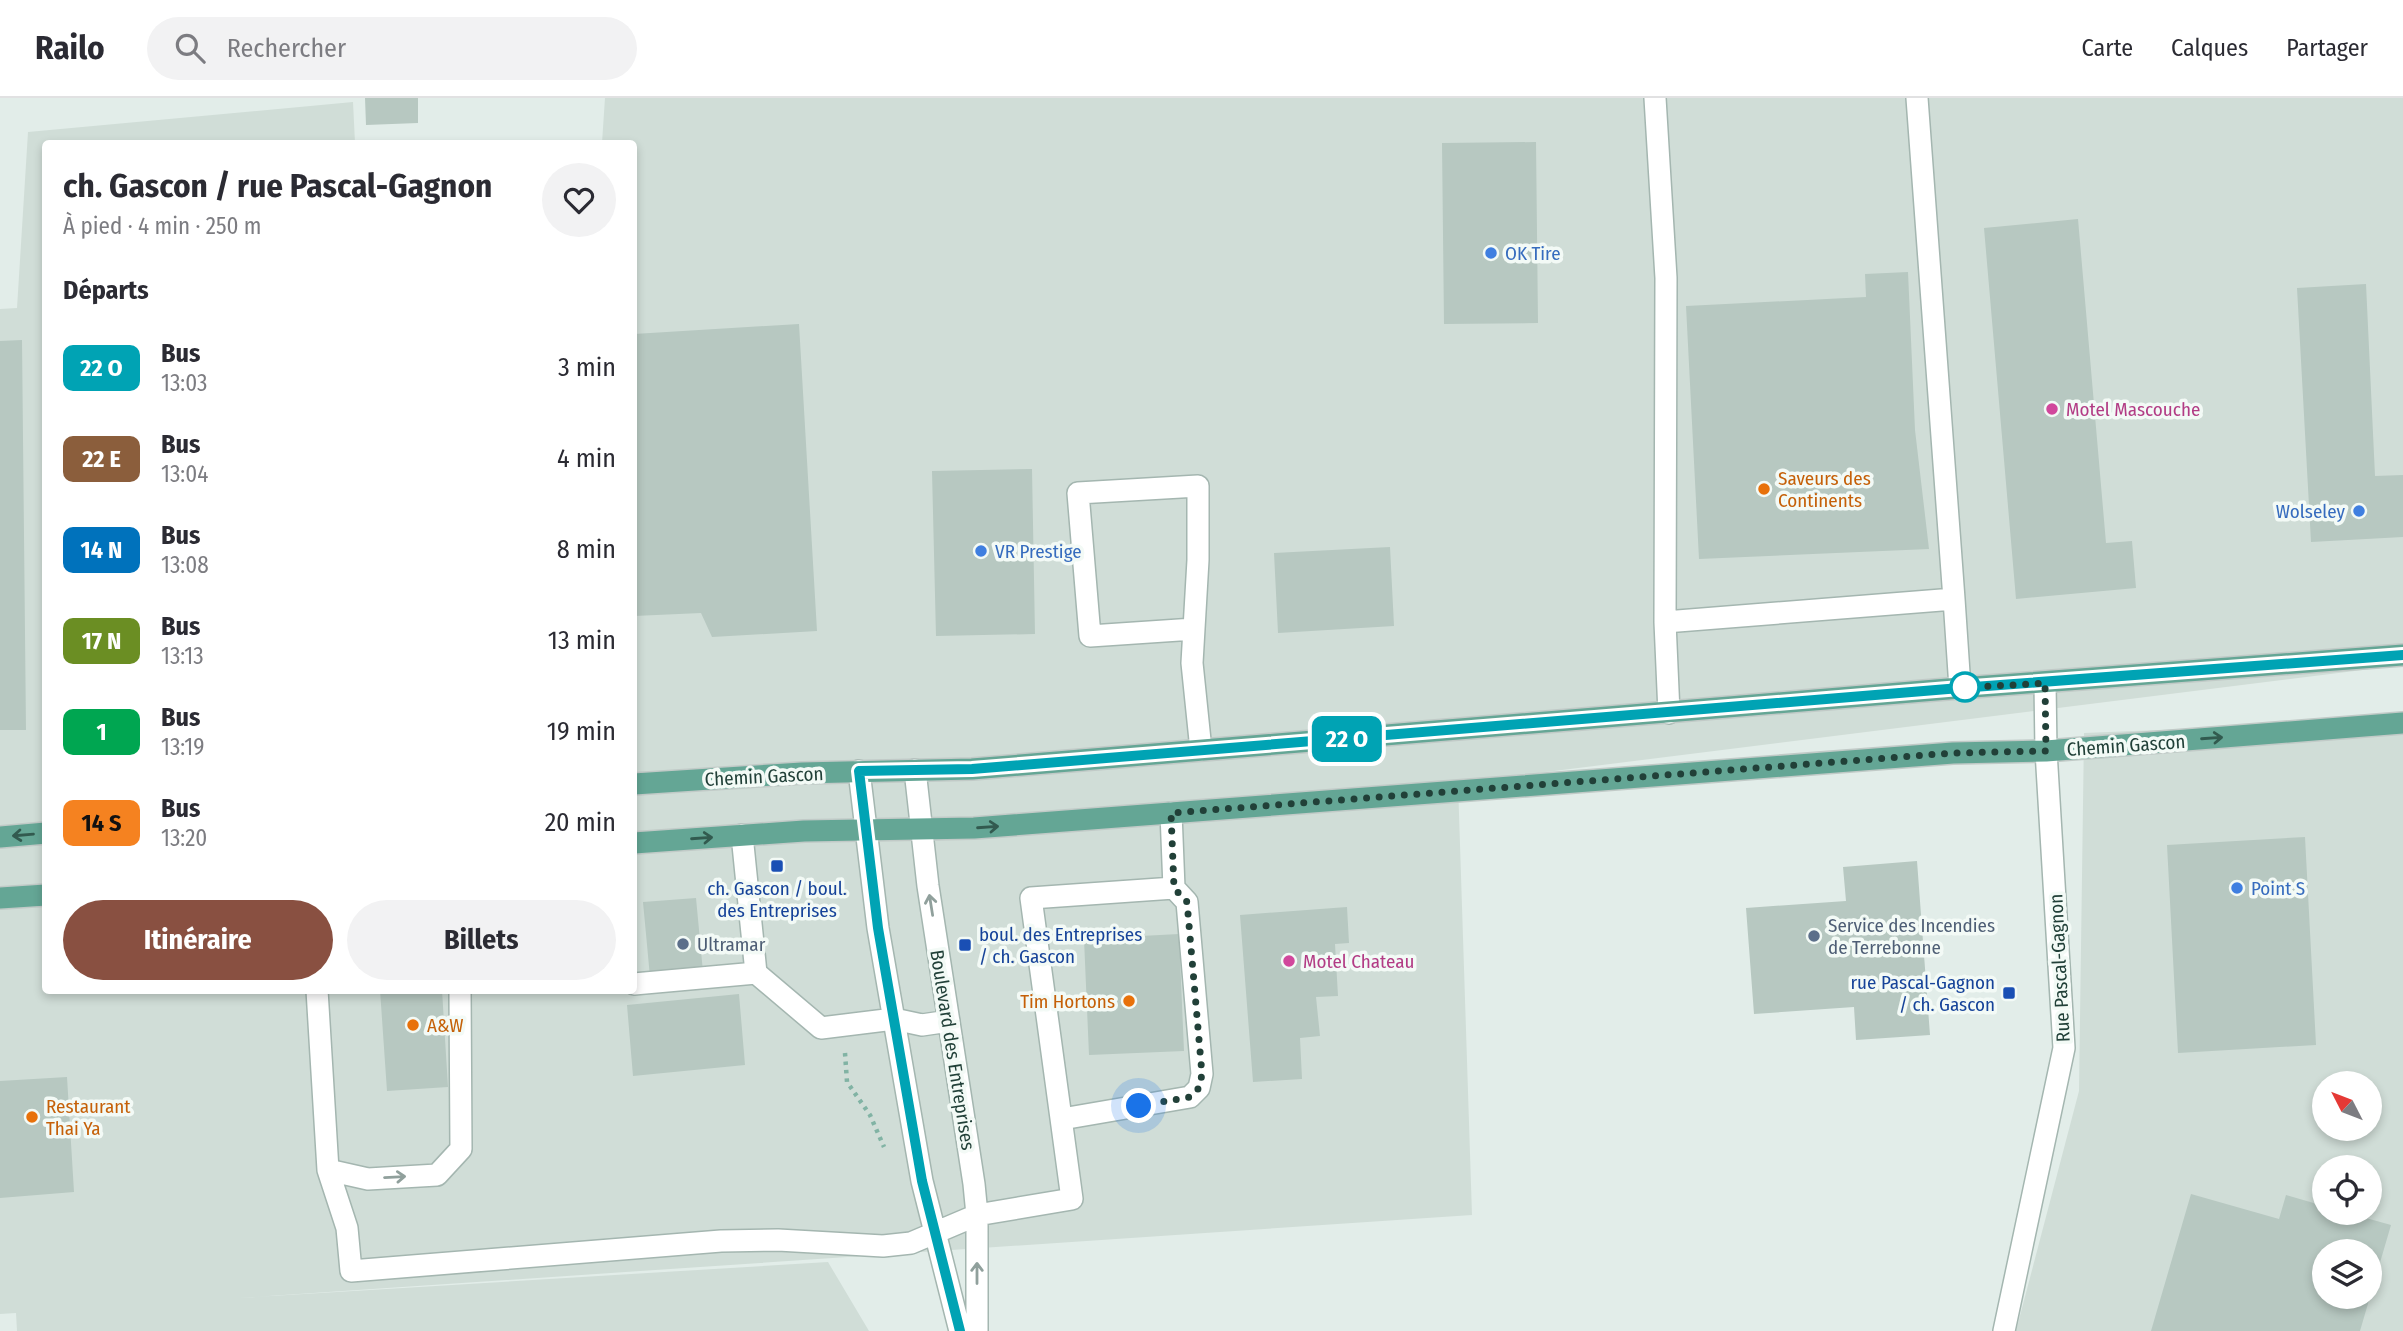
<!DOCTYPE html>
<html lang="fr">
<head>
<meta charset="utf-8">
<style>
	body { margin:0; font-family:"Fira Sans Condensed",sans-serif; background:#f2f2f3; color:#2b2b33; height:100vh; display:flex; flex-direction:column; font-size:26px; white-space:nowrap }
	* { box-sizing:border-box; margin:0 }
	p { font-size:23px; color:#7c7c81 }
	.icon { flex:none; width:38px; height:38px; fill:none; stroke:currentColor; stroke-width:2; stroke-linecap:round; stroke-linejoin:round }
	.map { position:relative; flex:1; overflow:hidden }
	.drawer { position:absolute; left:42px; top:42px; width:595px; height:854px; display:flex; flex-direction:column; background:#fff; border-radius:7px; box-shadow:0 4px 10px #0003 }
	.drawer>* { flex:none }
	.badge { padding:0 14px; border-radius:10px; font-size:24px; line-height:46px }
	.needle { width:46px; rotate:312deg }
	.fabs { position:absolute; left:2312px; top:973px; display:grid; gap:14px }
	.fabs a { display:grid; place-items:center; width:70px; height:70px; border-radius:50%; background:#fff; box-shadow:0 4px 10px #0003; font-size:35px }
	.you { position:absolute; width:35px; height:35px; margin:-18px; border:5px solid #fff; border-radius:50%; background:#1a73e8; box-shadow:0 0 0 10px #1a73e833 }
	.map>.badge { position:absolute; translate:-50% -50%; box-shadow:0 0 0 4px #fff }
	h2 { padding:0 21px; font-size:26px; line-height:63px }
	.round { display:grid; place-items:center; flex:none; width:74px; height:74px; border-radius:37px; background:#f2f2f3 }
	.head { display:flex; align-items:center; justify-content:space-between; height:119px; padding:0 21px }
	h1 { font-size:33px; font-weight:700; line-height:52px }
	.cta { display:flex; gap:14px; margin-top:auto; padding:14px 21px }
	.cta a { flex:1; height:80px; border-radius:42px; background:#895041; color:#fff; font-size:28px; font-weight:700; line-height:80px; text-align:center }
	.cta a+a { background:#f2f2f3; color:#2b2b33 }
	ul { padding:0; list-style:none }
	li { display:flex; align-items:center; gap:21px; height:91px; padding:0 21px }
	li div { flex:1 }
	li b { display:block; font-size:26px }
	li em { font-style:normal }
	li .badge { min-width:77px; font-weight:700; text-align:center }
	header { display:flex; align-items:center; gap:42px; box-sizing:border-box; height:98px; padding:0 35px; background:#fff; border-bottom:2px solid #e1e1e2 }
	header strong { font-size:33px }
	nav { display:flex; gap:38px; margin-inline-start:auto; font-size:24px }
	.search { width:490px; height:63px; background:#f2f2f3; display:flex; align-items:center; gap:18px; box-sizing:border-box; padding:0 24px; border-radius:38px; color:#7c7c81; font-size:26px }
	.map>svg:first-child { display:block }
	.built { fill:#d0ddd7; fill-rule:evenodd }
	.building { fill:#b7c8c1; fill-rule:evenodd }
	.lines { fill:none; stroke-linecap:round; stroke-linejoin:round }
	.minor-casing { stroke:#a4b6b0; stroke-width:24 }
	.major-casing { stroke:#c1cac7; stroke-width:24 }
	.path { stroke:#81b3a4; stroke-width:4.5; stroke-dasharray:3.5 5; stroke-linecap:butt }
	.minor { stroke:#fff; stroke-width:21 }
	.major { stroke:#64a695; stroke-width:21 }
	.oneway { stroke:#325a4f }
	.oneway2 { stroke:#90a09c }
	.line-casing { stroke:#fff; stroke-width:16 }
	.line { stroke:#00a3b4; stroke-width:10 }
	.walk { stroke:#214038; stroke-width:7; stroke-dasharray:0 12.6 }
	.shop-dot { fill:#3f7fe0; stroke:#f3faf6; stroke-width:2.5 }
	.hotel-dot { fill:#d1479c; stroke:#f3faf6; stroke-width:2.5 }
	.food-dot { fill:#e8710a; stroke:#f3faf6; stroke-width:2.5 }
	.stop-dot { fill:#fff; stroke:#00a3b4; stroke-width:3.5 }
	.transit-dot { fill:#1a4fb4; stroke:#f3faf6; stroke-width:2.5 }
	.service-dot { fill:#5c6f8a; stroke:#f3faf6; stroke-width:2.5 }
	.labels { text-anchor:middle; stroke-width:7; stroke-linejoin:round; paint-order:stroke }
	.shop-label { font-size:19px; fill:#366cbe; stroke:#f3faf6; text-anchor:start }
	.hotel-label { font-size:19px; fill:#b23c85; stroke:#f3faf6; text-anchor:start }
	.food-label { font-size:19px; fill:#c56008; stroke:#f3faf6; text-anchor:start }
	.street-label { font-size:19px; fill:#214038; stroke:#f3faf6 }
	.transit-label { font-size:19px; fill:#164399; stroke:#f3faf6 }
	.service-label { font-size:19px; fill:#4e5e75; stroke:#f3faf6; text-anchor:start }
</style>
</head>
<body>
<header>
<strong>Railo</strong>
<div class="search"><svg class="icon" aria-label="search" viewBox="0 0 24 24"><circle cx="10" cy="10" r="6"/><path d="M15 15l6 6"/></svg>Rechercher</div>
<nav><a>Carte</a><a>Calques</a><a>Partager</a></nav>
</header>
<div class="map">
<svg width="2403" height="1233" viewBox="0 0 2403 1233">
	<rect width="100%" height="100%" fill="#e2ede9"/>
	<path class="built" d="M605,0H2403V567L1458,685L1472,1117L239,1200L828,1164L869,1233H17L16,1215L0,1216V211L17,210L28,34L353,4L355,45L46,46V892H634V46L602,45Z
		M2403,622V1233H2016L2079,993L2084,635ZM2324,985H2370V1031H2324ZM2324,1069H2370V1115H2324ZM2324,1153H2370V1199H2324Z"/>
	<path class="building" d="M365,0H418V25L366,27Z
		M1536,44L1538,225L1444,226L1442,45Z
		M2078,121L2106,445L2132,443L2136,490L2016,501L1984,130Z
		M1908,174L1915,332L1929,451L1699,461L1686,208L1866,199L1865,176Z
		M2366,186L2375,378L2403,377V439L2311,444L2297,190Z
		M799,226L817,533L712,539L701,515L634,518V236Z
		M22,242L26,632H0V243Z
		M1032,371L1035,536L936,538L932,373Z
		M1390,449L1394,528L1278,535L1274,455Z
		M2305,739L2316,947L2178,955L2167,747Z
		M1917,763L1930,937L1856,942L1854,909L1754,916L1746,810L1846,803L1843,769Z
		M696,800L703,874L650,879L643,804Z
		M1347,809L1349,845L1335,846L1338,898L1316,899L1320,938L1300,940L1302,981L1253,984L1240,817Z
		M1179,836L1184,953L1089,957L1084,841Z
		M380,892H442L448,989L387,993Z
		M739,896L745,967L633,978L627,907Z
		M67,979L74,1094L0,1100V983Z
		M2191,1096L2279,1121L2286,1097L2324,1108V1115H2348L2391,1127L2360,1233H2151ZM2324,1153H2370V1199H2324Z"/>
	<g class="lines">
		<defs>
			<path id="minor" d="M1655,0L1666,180L1665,524
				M1917,0L1954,501
				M1194,531L1090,538L1078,395L1198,388V462L1192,565L1201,652
				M1669,615L1665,524L1954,501L1960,590
				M915,672L928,788L974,1086L977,1117V1233
				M859,673L878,830L922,1083L960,1233
				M742,737L756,875L821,930L894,921L922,927L949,923
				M634,886L756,875
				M317,892L328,1072L347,1130L351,1173L721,1143L778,1142L883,1148L911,1145L977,1117L1072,1101L1031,800L1174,790L1171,715
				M1062,1021L1190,999L1199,990L1202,976L1187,804L1174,790
				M328,1072L368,1081L437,1077L461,1051L460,892
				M2004,1233L2064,950L2046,653L2045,585"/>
			<path id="major" d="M634,686L802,675L972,671L1960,590L2403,557
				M0,739L46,735
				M634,745L804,733L974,730L1953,655L2046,653L2403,625
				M0,800L46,797"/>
		</defs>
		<use href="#minor" class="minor-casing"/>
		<use href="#major" class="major-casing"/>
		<path class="path" d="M845,955L847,984L870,1017L884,1049"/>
		<use href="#minor" class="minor"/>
		<use href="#major" class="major"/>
	</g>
	<defs><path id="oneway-shaft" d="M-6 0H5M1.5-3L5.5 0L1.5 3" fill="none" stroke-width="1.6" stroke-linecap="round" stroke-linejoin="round" transform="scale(1.75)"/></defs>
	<g class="oneway">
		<use href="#oneway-shaft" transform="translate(2212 640) rotate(-4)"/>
		<use href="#oneway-shaft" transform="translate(988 729) rotate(-4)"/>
		<use href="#oneway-shaft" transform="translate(23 737) rotate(175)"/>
		<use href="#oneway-shaft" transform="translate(702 740) rotate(-4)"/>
	</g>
	<g class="oneway2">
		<use href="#oneway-shaft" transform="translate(931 807) rotate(-99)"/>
		<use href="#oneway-shaft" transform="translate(395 1079) rotate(-3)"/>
		<use href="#oneway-shaft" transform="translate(977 1175) rotate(-90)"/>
	</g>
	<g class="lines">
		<defs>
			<path id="line" d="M960,1233L922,1083L878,830L859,673L972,671L1960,590L2403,557"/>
		</defs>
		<use href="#line" class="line-casing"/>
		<use href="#line" class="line"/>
		<path class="walk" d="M1139,1008L1190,999L1199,990L1202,976L1187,804L1174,790L1171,715L1953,655L2046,653L2045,585L1960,590L1965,589"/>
	</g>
	<g class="shop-dot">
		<circle cx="1491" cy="155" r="7"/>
		<circle cx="2359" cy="413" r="7"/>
		<circle cx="981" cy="453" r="7"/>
		<circle cx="2237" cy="790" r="7"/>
	</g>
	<g class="hotel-dot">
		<circle cx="2052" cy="311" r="7"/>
		<circle cx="1289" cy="863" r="7"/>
	</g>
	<g class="food-dot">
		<circle cx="1764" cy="391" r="7"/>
		<circle cx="1129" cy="903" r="7"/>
		<circle cx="413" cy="927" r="7"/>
		<circle cx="32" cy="1019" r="7"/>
	</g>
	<circle class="stop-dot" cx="1965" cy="589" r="14"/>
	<g class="transit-dot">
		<rect x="770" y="761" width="14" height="14" rx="3.5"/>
		<rect x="958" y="840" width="14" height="14" rx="3.5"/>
		<rect x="2002" y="888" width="14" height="14" rx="3.5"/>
	</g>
	<g class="service-dot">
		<circle cx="1814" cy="838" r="7"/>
		<circle cx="683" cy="846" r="7"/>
	</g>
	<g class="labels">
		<g class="shop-label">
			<text x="1505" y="162">OK Tire</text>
			<text x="2345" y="420" text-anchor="end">Wolseley</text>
			<text x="995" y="460">VR Prestige</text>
			<text x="2251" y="797">Point S</text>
		</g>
		<g class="hotel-label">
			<text x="2066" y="318">Motel Mascouche</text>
			<text x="1303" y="870">Motel Chateau</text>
		</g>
		<g class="food-label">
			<text x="1778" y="387">Saveurs des<tspan x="1778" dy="22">Continents</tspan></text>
			<text x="1115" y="910" text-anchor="end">Tim Hortons</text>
			<text x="427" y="934">A&amp;W</text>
			<text x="46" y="1015">Restaurant<tspan x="46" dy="22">Thai Ya</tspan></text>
		</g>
		<g class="street-label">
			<text transform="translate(2126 647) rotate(-4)" y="7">Chemin Gascon</text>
			<text transform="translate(764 678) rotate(-3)" y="7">Chemin Gascon</text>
			<text transform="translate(2059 870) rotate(-93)" y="7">Rue Pascal-Gagnon</text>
			<text transform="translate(953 952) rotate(81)" y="7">Boulevard des Entreprises</text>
		</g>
		<g class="transit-label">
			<text x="777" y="797">ch. Gascon / boul.<tspan x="777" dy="22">des Entreprises</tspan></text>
			<text x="979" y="843" text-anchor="start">boul. des Entreprises<tspan x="979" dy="22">/ ch. Gascon</tspan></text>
			<text x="1995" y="891" text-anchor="end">rue Pascal-Gagnon<tspan x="1995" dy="22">/ ch. Gascon</tspan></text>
		</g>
		<g class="service-label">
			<text x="1828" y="834">Service des Incendies<tspan x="1828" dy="22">de Terrebonne</tspan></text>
			<text x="697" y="853">Ultramar</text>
		</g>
	</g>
</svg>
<div class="fabs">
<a><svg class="needle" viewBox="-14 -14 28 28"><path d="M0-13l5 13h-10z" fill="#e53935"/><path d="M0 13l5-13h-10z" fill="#7c7c81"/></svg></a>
<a><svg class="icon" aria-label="locate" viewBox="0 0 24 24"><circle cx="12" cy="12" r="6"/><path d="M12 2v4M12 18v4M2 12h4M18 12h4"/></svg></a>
<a><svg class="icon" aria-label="layers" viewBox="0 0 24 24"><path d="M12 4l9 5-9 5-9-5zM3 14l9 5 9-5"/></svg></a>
</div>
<div class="you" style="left:1139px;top:1008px"></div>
<b class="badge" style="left:1347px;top:641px;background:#00a3b4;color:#fff">22 O</b>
<section class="drawer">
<div class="head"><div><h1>ch. Gascon / rue Pascal-Gagnon</h1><p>À pied · 4 min · 250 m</p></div><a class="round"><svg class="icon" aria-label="heart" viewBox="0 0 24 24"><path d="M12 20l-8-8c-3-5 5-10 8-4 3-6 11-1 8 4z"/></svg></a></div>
<h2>Départs</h2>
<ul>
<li><span class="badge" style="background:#00a3b4;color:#fff">22 O</span><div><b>Bus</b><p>13:03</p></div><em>3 min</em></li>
<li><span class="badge" style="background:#8b5e3c;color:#fff">22 E</span><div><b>Bus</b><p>13:04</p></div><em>4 min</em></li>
<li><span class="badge" style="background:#0072bc;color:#fff">14 N</span><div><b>Bus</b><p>13:08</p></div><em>8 min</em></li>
<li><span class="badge" style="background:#6b8e23;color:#fff">17 N</span><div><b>Bus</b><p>13:13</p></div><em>13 min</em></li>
<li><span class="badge" style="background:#00a651;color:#fff">1</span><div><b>Bus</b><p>13:19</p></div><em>19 min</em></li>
<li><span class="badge" style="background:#f58220;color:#111">14 S</span><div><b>Bus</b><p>13:20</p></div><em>20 min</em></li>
</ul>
<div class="cta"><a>Itinéraire</a><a>Billets</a></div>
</section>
</div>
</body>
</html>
